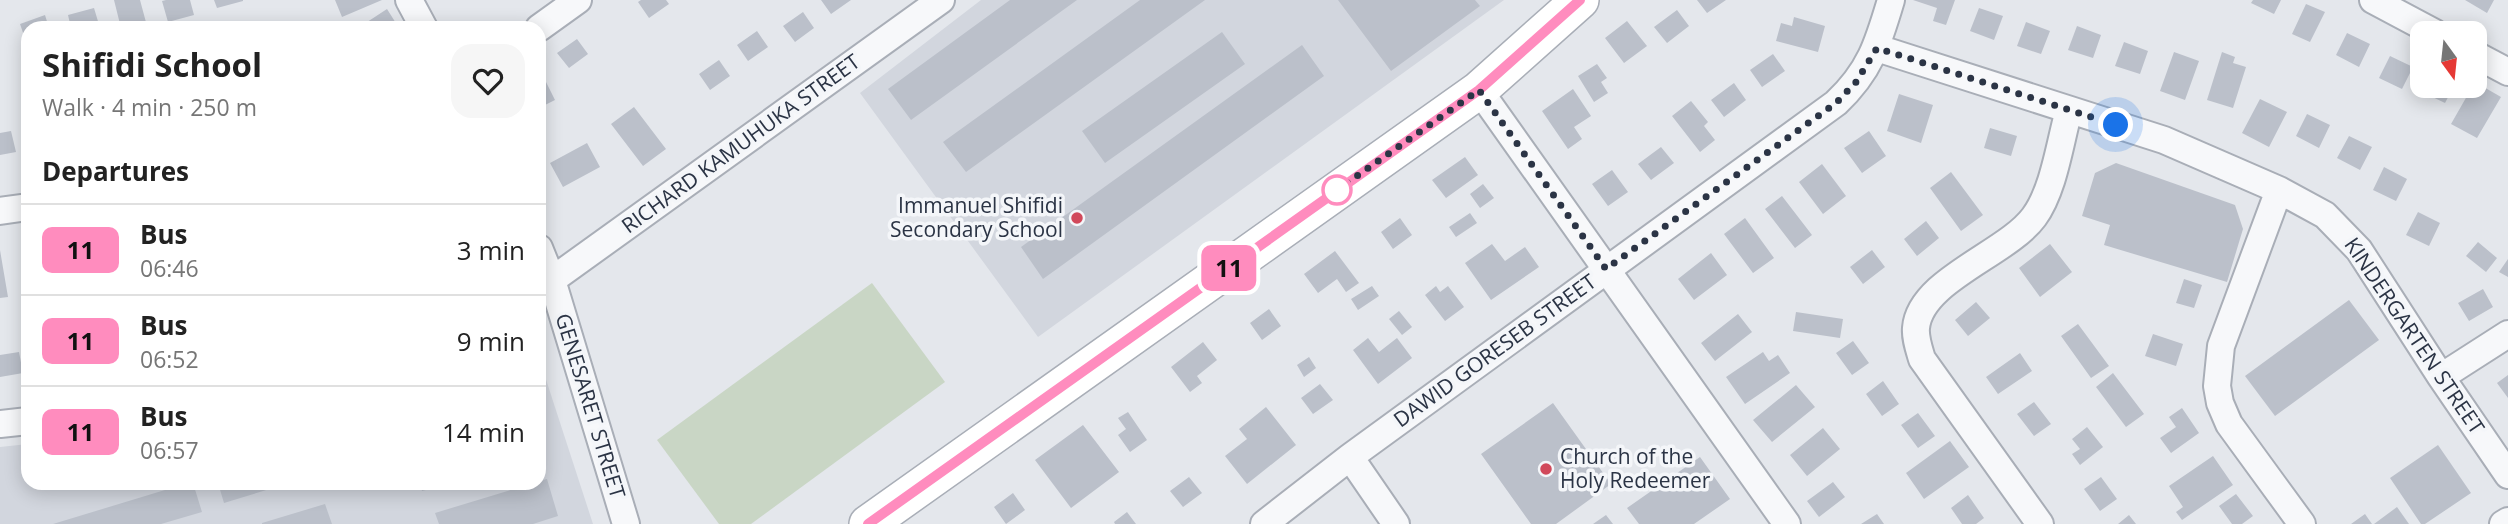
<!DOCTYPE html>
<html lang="en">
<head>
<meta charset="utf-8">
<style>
	body { margin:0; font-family:"Open Sans",sans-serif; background:#f6f6f6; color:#222; height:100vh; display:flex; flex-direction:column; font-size:26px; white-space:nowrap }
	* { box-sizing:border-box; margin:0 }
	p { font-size:23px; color:#767676 }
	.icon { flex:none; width:38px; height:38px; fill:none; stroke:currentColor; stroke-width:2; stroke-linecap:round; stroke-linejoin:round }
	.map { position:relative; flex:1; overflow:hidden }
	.drawer { position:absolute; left:21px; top:21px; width:525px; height:469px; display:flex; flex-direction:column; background:#fff; border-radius:21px; box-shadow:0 4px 18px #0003 }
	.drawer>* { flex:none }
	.badge { padding:0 14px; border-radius:10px; font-size:24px; line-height:46px }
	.needle { width:46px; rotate:165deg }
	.tools { position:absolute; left:2410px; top:21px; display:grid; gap:14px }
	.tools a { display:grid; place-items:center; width:77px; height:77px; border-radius:14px; background:#fff; box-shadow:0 4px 18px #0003; font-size:35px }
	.you { position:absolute; width:35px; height:35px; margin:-18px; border:5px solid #fff; border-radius:50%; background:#1a73e8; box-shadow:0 0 0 10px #1a73e833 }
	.map>.badge { position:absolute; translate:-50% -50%; box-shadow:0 0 0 4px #fff }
	h2 { padding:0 21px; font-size:26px; line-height:63px }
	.round { display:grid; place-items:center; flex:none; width:74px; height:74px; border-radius:21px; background:#f6f6f6 }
	.head { display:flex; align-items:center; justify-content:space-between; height:119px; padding:0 21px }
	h1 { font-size:33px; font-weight:700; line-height:52px }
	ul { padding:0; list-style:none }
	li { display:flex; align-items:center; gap:21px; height:91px; padding:0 21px; border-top:2px solid #e0e0e0 }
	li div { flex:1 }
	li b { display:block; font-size:26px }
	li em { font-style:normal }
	li .badge { min-width:77px; font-weight:700; text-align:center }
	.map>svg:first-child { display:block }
	.built { fill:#d2d6de }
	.green { fill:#c9d6c5 }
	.building { fill:#bbc0ca }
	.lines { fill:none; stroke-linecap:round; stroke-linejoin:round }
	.street-casing { stroke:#a9aeb7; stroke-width:30 }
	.secondary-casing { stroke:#a9aeb7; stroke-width:40 }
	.street { stroke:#f7f8fa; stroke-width:26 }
	.secondary { stroke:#fff; stroke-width:37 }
	.line-casing { stroke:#fff; stroke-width:16 }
	.line { stroke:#ff8cbe; stroke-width:10 }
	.walk { stroke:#2b3445; stroke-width:7; stroke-dasharray:0 12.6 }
	.stop-dot { fill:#fff; stroke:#ff8cbe; stroke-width:3.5 }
	.poi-dot { fill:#d1495b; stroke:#f4f6f9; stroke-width:2.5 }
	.labels { text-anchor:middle; stroke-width:7; stroke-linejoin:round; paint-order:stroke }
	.street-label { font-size:21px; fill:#2b3445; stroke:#f4f6f9 }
	.poi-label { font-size:21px; fill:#2b3445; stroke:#f4f6f9; text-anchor:end }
</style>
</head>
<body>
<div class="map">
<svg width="2508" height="524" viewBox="0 0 2508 524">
	<rect width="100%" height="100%" fill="#e4e7ec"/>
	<path class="built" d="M981,0H1504L1038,337L860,93Z
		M539,358L593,524H0V447L28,444V483H539Z"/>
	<path class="green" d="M872,283L945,382L751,524H719L657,440Z"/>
	<path class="building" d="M114,0H140L147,26L121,28Z
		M166,0H190L194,15L168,22L162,1Z
		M214,0H243V1L217,8Z
		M335,0H382L342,17Z
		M641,0H666L669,4L649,18L638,2Z
		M821,0H851L831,14Z
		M1010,0H1077L911,120L888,89Z
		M1140,0H1205L966,172L943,142Z
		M1338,0H1475L1480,6L1391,71Z
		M1697,0H1726L1707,13Z
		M1913,0H1955L1946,25L1933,21L1937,8Z
		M2253,0H2281L2274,14L2251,3Z
		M2465,0H2494L2487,13Z
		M2306,4L2325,12L2310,42L2292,34Z
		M94,8L100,28H71L68,15Z
		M1979,8L2003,16L1994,40L1970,31Z
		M387,9L399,28H358Z
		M1677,10L1689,26L1667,43L1654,27Z
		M803,12L814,28L795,42L783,26Z
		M45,15L49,28H28V47L20,24Z
		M1794,17L1825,26L1818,52L1776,41L1781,23L1792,26Z
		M1627,21L1647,46L1624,63L1605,38Z
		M2026,22L2050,31L2041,54L2017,46Z
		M2077,26L2101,35L2093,58L2068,50Z
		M757,31L768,47L748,61L737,45Z
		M1222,32L1245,64L1105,163L1082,131Z
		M2347,33L2370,44L2359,67L2336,55Z
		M577,39L588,54L569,68L557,53Z
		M2124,42L2148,51L2140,74L2115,66Z
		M1302,45L1324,76L1043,279L1021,247Z
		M2174,52L2199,61L2185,100L2160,91Z
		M2222,52L2235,57L2233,63L2246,67L2233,108L2207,100Z
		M1773,54L1785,71L1762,87L1750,70Z
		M2390,56L2413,67L2402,89L2379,78Z
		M719,60L730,76L710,90L699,74Z
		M1597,64L1607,78L1601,82L1608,93L1594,102L1578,76Z
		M546,82L555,100L539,108V85Z
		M2475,82L2501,97L2477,138L2451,124Z
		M1734,83L1746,100L1724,117L1711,100Z
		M2425,86H2454L2445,103L2422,92Z
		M1573,89L1591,116L1574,127L1582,139L1568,149L1542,111Z
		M1899,94L1933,105L1921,143L1887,131Z
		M2260,99L2287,112L2269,147L2242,133Z
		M1691,101L1708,122L1704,126L1715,140L1700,152L1672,116Z
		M634,107L666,149L643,166L611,124Z
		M2307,114L2330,125L2319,148L2296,136Z
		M28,118V151H26L22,119Z
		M1990,128L2017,136L2011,156L1984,148Z
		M11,131L16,152L0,155V133Z
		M1869,131L1886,156L1862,173L1844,148Z
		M2349,136L2372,147L2360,170L2337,158Z
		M587,143L600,167L563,187L550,163Z
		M1661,147L1674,163L1651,180L1638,164Z
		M1465,157L1478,175L1446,198L1432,180Z
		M2116,163L2235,205L2243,229L2227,282L2104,245L2110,225L2082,216L2095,173Z
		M1822,164L1846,196L1823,214L1799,182Z
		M2384,167L2407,179L2396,201L2373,190Z
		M1612,170L1628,192L1608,206L1592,184Z
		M1951,172L1983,215L1961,231L1930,188Z
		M1483,184L1494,198L1480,208L1470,194Z
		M1782,196L1812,235L1795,248L1765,209Z
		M2418,212L2440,223L2429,246L2406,235Z
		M1470,213L1477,223L1456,237L1449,227Z
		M1400,218L1412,235L1393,249L1381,232Z
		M1745,218L1774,258L1753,273L1724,234Z
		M1926,221L1939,238L1917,256L1904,239Z
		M2478,242L2497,258L2486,272L2466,256Z
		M1492,244L1505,261L1525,247L1539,267L1491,300L1465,263Z
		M2050,244L2072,272L2040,297L2019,268Z
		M0,250L8,297L0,298Z
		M1872,250L1885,267L1863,284L1850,267Z
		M1335,251L1359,283L1346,292L1337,279L1318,293L1304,274Z
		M1711,253L1727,275L1694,300L1678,279Z
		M2508,259V277L2499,272Z
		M2184,279L2202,285L2194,308L2176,303Z
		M1372,286L1379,296L1358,310L1351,299Z
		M1436,286L1440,292L1448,286L1464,307L1445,321L1425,295Z
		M2483,289L2493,307L2469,321L2458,303Z
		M2349,300L2379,340L2275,416L2245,376Z
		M1976,302L1990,318L1968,336L1955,320Z
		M1269,309L1281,326L1262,340L1250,323Z
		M1399,311L1412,327L1402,335L1389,319Z
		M1796,312L1843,319L1840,338L1793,331Z
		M1738,314L1752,332L1715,361L1701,343Z
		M2078,324L2109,366L2091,378L2061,336Z
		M2153,334L2183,344L2176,366L2145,356Z
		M1368,338L1379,352L1397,338L1412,358L1378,384L1353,350Z
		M1853,341L1869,363L1852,375L1836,353Z
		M1203,342L1217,360L1197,376L1202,383L1190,392L1171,367Z
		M19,352L23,373L0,377V355Z
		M1763,352L1769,361L1778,355L1790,373L1745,404L1726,377Z
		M2020,353L2032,371L1998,394L1986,377Z
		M1309,357L1316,368L1304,377L1297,365Z
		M2113,373L2144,414L2126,427L2096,387Z
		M2508,375V398L2497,383Z
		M1883,381L1899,404L1882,416L1866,394Z
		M1320,384L1333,400L1313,414L1301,398Z
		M1796,385L1815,407L1772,442L1753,420Z
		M2034,402L2051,424L2034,436L2017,414Z
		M1553,403L1611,484L1556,524H1531L1481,454Z
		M1266,407L1296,445L1247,484L1225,456L1247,439L1239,429Z
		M2182,408L2199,433L2171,453L2160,438L2176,427L2169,417Z
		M1128,412L1147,440L1130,452L1118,435L1126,429L1118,418Z
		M1918,413L1935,436L1918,448L1901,425Z
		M1083,425L1119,472L1071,508L1035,460Z
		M2087,427L2103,447L2080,465L2072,454L2080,449L2072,439Z
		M1823,428L1840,449L1807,476L1790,455Z
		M1950,441L1969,467L1924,499L1906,473Z
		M2438,445L2471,493L2425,524H2421L2390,478Z
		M2213,456L2233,485L2182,520L2176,512L2183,507L2169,486Z
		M1700,457L1730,499L1694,524H1639L1627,508Z
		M1189,477L1202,493L1183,507L1170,491Z
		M2101,477L2117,499L2100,511L2084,489Z
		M547,479L558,516L533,524H439L435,513Z
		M1833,482L1845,497L1819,517L1807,501Z
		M188,483H193L202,512L161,524H53Z
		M218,483H286V484L224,503Z
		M420,483H448L449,484L422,491Z
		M1013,493L1025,510L1006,524L994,507Z
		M2236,494L2253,516L2242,524H2232L2219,506Z
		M1968,495L1984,518L1976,524H1962L1951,508Z
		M325,504L332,524H262V523Z
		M2397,507L2409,524H2374Z
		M1127,512L1136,524H1115L1114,522Z
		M1877,514L1884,524H1861Z
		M2365,514L2372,524H2351Z
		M1606,515L1613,524H1593Z
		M2129,515L2136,524H2118Z"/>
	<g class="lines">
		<defs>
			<path id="street" d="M409,0L424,28
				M2373,0L2435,33
				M539,28L578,0
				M1877,48L2164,140L2279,190L2325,215L2359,250L2441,377L2508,475
				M2474,54L2508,72
				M1479,90L1787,524
				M2279,190L2221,346L2217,386L2220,403L2229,424L2302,524
				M0,211L28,207
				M539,248L552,280L626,524
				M539,283L552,280L941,0
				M2441,377L2508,334
				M0,424L28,421
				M1350,457L1396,524
				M1264,524L1350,457L1836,103C1870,71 1878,44 1891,0
				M2040,524L1922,359C1919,349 1915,338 1916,328C1920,280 2007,254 2034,217C2054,190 2060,142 2069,110
				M2503,524L2508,521"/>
			<path id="secondary" d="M868,524L1479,90L1580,0"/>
		</defs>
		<use href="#street" class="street-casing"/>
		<use href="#secondary" class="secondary-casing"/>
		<use href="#street" class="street"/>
		<use href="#secondary" class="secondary"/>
	</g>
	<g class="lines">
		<defs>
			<path id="line" d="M868,524L1479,90L1580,0"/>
		</defs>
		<use href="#line" class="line-casing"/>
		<use href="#line" class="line"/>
		<path class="walk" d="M1337,190L1479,90L1606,269L1836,103L1856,82L1877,48L2116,125"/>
	</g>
	<circle class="stop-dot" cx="1337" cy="190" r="14"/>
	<g class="poi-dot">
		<circle cx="1077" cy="218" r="7"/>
		<circle cx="1546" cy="469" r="7"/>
	</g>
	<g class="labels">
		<g class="street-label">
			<text transform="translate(741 144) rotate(-36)" y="7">RICHARD KAMUHUKA STREET</text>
			<text transform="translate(2414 336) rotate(56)" y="7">KINDERGARTEN STREET</text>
			<text transform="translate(1495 351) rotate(-36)" y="7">DAWID GORESEB STREET</text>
			<text transform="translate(590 406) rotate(73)" y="7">GENESARET STREET</text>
		</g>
		<g class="poi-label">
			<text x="1063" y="213">Immanuel Shifidi<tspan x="1063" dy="24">Secondary School</tspan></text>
			<text x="1560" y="464" text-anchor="start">Church of the<tspan x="1560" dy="24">Holy Redeemer</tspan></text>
		</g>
	</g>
</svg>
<div class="tools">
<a><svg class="needle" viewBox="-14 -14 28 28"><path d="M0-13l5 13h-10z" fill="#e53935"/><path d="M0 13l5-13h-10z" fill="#767676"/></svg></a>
</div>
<div class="you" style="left:2116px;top:125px"></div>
<b class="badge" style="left:1229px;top:268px;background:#ff8cbe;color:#111">11</b>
<section class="drawer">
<div class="head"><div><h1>Shifidi School</h1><p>Walk · 4 min · 250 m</p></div><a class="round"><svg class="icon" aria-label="heart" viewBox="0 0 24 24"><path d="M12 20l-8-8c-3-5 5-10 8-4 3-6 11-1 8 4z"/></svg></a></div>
<h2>Departures</h2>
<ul>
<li><span class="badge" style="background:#ff8cbe;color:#111">11</span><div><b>Bus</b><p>06:46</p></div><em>3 min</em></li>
<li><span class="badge" style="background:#ff8cbe;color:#111">11</span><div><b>Bus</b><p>06:52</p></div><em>9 min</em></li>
<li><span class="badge" style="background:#ff8cbe;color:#111">11</span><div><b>Bus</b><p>06:57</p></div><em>14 min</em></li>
</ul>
</section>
</div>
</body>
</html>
